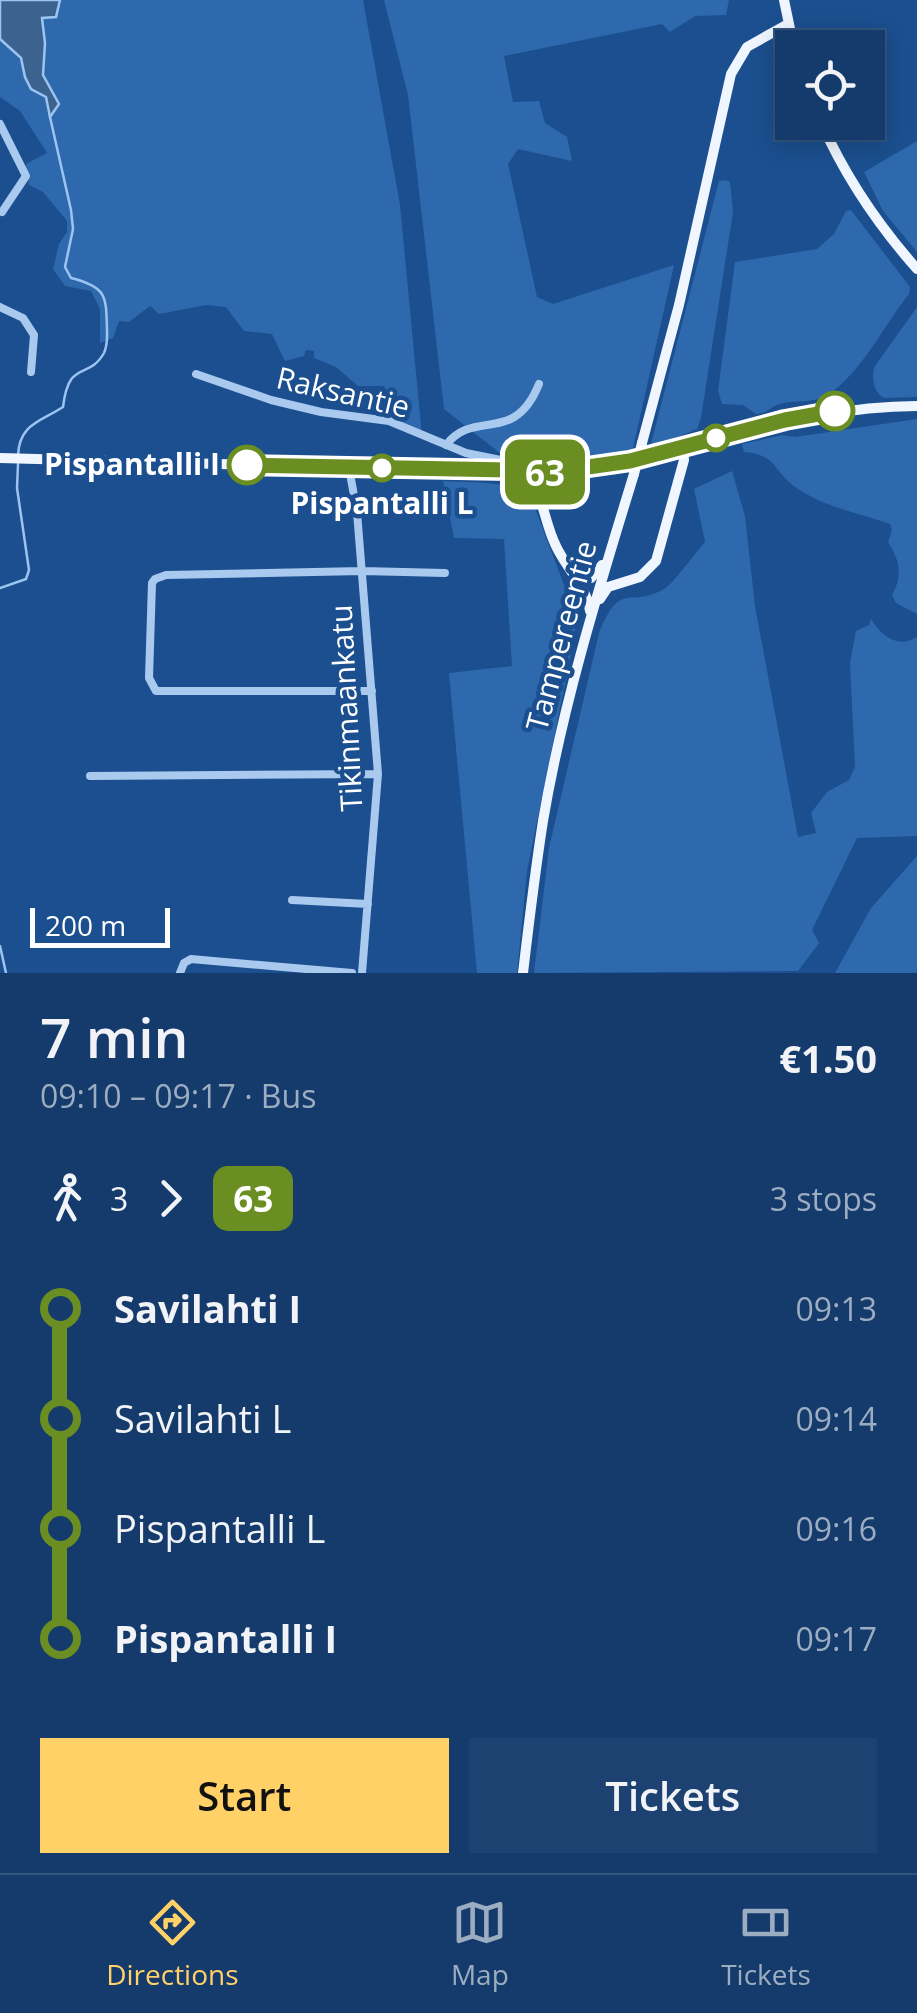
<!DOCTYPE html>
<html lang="en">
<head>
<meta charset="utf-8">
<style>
	body { margin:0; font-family:"Open Sans",sans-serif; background:#1d4271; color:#f1f3f6; height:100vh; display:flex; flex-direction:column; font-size:38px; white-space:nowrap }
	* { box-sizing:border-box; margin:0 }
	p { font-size:32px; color:#9dadc1 }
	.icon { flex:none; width:55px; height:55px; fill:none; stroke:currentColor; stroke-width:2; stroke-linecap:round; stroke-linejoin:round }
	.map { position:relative; height:973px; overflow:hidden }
	.side { display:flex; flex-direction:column; background:#143b6b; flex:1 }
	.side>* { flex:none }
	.badge { padding:0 20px; border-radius:15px; font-size:35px; line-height:65px }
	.fabs { position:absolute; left:775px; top:30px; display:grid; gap:20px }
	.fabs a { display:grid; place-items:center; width:110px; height:110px; border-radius:0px; background:#143b6b; box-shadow:0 5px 25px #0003,0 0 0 2px #33557e; font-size:50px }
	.scale { position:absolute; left:30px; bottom:25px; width:140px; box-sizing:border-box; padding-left:10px; border:5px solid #fff; border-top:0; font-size:28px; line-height:35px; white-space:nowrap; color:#fff; -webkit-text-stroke:8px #1b4f8f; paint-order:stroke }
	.map>.badge { position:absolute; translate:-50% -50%; box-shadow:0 0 0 5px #fff }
	.legs { display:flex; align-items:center; gap:15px; height:110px; padding:0 40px; font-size:32px }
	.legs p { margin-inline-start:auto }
	.head { display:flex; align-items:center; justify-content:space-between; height:170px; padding:0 40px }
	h1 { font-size:55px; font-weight:600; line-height:75px }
	.button { display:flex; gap:20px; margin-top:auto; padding:20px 40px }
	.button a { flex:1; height:115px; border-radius:0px; background:#ffd166; color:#111; font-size:40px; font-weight:600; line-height:115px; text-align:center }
	.button a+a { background:#1d4271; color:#f1f3f6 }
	ul { padding:0 40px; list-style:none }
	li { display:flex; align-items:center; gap:35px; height:110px; font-size:38px }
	li i { display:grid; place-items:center; width:15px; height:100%; margin:0 12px; background:currentColor }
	li i::after { content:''; width:25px; height:25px; margin:-12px; border:8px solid; border-radius:50%; background:#143b6b }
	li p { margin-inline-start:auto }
	li:first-child i { background:linear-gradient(#0000 50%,currentColor 0) }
	li:last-child i { background:linear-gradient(currentColor 50%,#0000 0) }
	.tab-bar { display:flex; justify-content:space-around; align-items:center; height:140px; border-top:2px solid #33557e; background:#143b6b; font-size:28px; color:#9dadc1 }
	.tab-bar a { display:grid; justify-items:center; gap:5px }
	.tab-bar .current { color:#ffd166 }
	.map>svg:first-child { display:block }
	.green { fill:#2e69ad }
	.water { fill:#3c6290; stroke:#9cc4f0; stroke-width:2.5 }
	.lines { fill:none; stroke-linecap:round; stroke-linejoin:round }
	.stream { stroke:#9cc4f0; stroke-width:2.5 }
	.minor { stroke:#a9c9ee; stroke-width:8 }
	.major { stroke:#f0f6ff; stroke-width:10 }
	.major-bridge { stroke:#f0f6ff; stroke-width:10 }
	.line-1-casing { stroke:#fff; stroke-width:22 }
	.line-1 { stroke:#6b8e23; stroke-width:15 }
	.stop-1-dot { fill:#fff; stroke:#6b8e23; stroke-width:5 }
	.labels { text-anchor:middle; stroke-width:9; stroke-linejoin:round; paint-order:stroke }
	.street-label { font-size:30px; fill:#fff; stroke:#1b4f8f }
	.stop-label { font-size:30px; font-weight:bold; fill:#fff; stroke:#1b4f8f; text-anchor:end }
</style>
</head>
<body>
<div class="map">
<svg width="917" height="973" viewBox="0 0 917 973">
	<rect width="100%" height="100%" fill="#1b4f8f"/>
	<path class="green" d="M60,0H363L400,205L422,436L389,421L394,409L384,386H358L336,367L314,358V351L306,350L304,356L285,361L272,334L244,331L226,307L206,305L159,314L150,306L129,322L119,321L113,338L100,343V309L91,291L65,286L53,269L59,244L67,232V221L43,192L29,185L26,164L47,153L20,111L0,97V39L21,61L25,77L46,97L48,112L55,94L43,76L42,17H56Z
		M384,0H729L726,15L695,16L670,32L662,24L504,56L513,102L539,101L545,123L567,137L572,161L518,149L508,164L537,297L553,304L674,265L631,457L519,468L444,409L408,95Z
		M917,141V252L883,211L864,172Z
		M726,180L730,182L733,212L701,418L697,429L656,446L651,444L654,432L719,181Z
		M851,210L910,287L909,294C885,323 858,380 823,397C809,404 790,399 777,405C768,409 767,413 756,414L743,405L722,404L718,391L735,262L817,249L834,234L846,211Z
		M917,307V397L884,398C873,392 871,377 875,366Z
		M917,419V614L896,603L892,595C903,575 900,561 888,542L892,530L890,524C859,513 820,506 794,486C772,469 777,455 744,452L742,444L783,435L795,437Z
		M732,471L745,516L755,606L798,837L816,833L811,813L827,792L849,780L855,767L850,663L856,631L869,625L871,619C881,636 898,649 917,637V836L857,838L812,930L819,943L798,971L534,973L549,848L599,633C621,579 628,609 664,589C672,585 696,552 705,542L694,489Z
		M443,481C469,483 508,480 530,495L575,614V634L527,871L517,973H477L449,673L512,666L504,539L454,538Z
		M917,856V973H835L871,908Z"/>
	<path class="water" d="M0,0H60L56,17L42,18L45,43L43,75L59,104L50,117L46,97L31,89L25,77L21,58L0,39Z"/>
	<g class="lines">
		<path class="stream" d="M18,456C19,424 40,422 63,407C69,358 88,381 104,353C108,344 107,338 107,329C106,296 107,287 71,278L65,267L73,229L71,210L50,117
			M0,588L26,579L29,570L17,488L18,464
			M0,946L6,973"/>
		<path class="minor" d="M0,124L26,176L2,212
			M0,307L23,318L34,335L31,372
			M196,374L271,400L321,412L389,421L466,453L525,465L535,472
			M446,445C475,408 514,446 539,384
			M349,468L357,512L378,774L362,973
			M372,691H156L149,678L152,583L155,579L166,575L362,571L445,573
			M90,776L378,774
			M292,900L368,904
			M180,973L184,963L191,959L352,973"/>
		<path class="major" d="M784,0L794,48
			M821,122C845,176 878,225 917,269
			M642,443L679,305L731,74L747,47L788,24
			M0,458L505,472C547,472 588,469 628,461C728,441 814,406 917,406
			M536,472L534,484C544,504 546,526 556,546C566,568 587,587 590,611
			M573,572L584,579L591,578L602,565
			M600,599L608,587L640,577L656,561L684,460L683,447
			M523,973C529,922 535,872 543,821C563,703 599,588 634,474"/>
		<path class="major-bridge" d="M634,474L642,443"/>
	</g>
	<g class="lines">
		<defs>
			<path id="line-1" d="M247,465L560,471L630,461L785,420L835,411"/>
		</defs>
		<use href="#line-1" class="line-1-casing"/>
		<use href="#line-1" class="line-1"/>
	</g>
	<g class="stop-1-dot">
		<circle cx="835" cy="411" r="18"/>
		<circle cx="716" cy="438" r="12"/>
		<circle cx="247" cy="465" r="18"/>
		<circle cx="382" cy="468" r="12"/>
	</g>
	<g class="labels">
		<g class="street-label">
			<text transform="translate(343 393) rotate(13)" y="10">Raksantie</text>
			<text transform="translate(562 636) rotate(-75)" y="10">Tampereentie</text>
			<text transform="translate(347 708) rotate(-93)" y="10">Tikinmaankatu</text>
		</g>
		<g class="stop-label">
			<text x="220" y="475">Pispantalli I</text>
			<text x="382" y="514" text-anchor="middle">Pispantalli L</text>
		</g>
	</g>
</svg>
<div class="fabs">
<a><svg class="icon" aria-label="locate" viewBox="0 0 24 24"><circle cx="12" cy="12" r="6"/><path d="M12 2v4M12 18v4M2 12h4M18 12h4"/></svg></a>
</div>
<div class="scale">200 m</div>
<b class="badge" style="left:545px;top:472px;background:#6b8e23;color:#fff">63</b>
</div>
<section class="side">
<div class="head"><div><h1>7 min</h1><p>09:10 – 09:17 · Bus</p></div><b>€1.50</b></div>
<div class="legs"><svg class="icon" aria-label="walk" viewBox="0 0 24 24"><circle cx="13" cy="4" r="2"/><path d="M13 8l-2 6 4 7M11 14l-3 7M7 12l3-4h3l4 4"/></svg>3<svg class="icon" aria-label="forward" viewBox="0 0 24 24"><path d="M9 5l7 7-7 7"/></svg><b class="badge" style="background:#6b8e23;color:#fff">63</b><p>3 stops</p></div>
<ul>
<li><i style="color:#6b8e23"></i><b>Savilahti I</b><p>09:13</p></li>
<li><i style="color:#6b8e23"></i><span>Savilahti L</span><p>09:14</p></li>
<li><i style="color:#6b8e23"></i><span>Pispantalli L</span><p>09:16</p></li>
<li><i style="color:#6b8e23"></i><b>Pispantalli I</b><p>09:17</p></li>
</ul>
<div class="button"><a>Start</a><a>Tickets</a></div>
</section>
<nav class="tab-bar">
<a class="current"><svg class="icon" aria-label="directions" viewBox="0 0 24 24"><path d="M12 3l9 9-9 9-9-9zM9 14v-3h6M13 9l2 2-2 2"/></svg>Directions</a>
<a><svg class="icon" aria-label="map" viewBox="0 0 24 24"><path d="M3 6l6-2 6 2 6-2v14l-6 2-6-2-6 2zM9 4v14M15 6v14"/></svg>Map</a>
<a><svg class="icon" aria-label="tickets" viewBox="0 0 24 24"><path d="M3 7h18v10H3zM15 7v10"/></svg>Tickets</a>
</nav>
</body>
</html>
